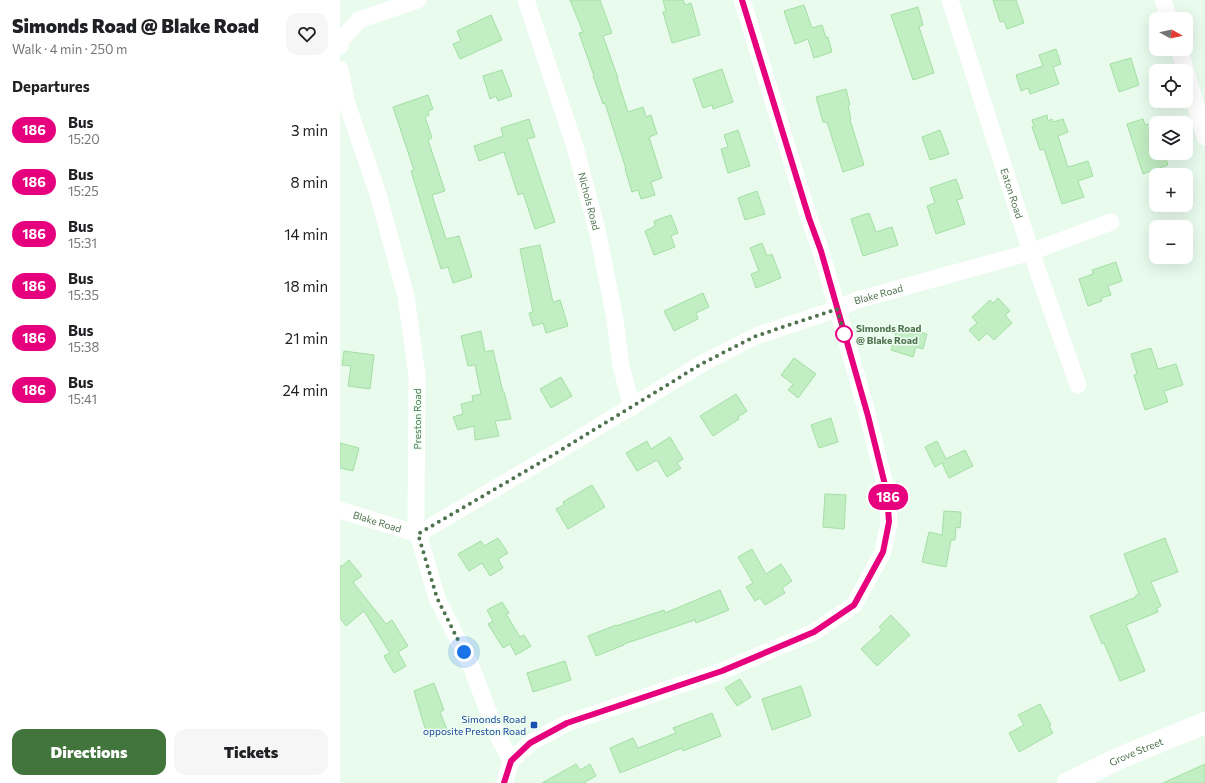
<!DOCTYPE html>
<html lang="en">
<head>
<meta charset="utf-8">
<style>
	body { margin:0; font-family:Commissioner,sans-serif; background:#f6f6f6; color:#202124; height:100vh; display:flex; flex-direction:column; font-size:15px; white-space:nowrap }
	* { box-sizing:border-box; margin:0 }
	p { font-size:13px; color:#757577 }
	.icon { flex:none; width:22px; height:22px; fill:none; stroke:currentColor; stroke-width:2; stroke-linecap:round; stroke-linejoin:round }
	.map { position:relative; flex:1; overflow:hidden }
	.details { display:flex; flex-direction:column; background:#fff; width:340px }
	.details>* { flex:none }
	.badge { padding:0 8px; border-radius:13px; font-size:14px; line-height:26px }
	.needle { width:26px; rotate:98deg }
	.buttons { position:absolute; left:809px; top:12px; display:grid; gap:8px }
	.buttons a { display:grid; place-items:center; width:44px; height:44px; border-radius:8px; background:#fff; box-shadow:0 4px 16px #0002; font-size:20px }
	.you { position:absolute; width:20px; height:20px; margin:-10px; border:3px solid #fff; border-radius:50%; background:#1a73e8; box-shadow:0 0 0 6px #1a73e833 }
	.map>.badge { position:absolute; translate:-50% -50%; box-shadow:0 0 0 2px #fff }
	h2 { padding:0 12px; font-size:15px; line-height:36px }
	.round { display:grid; place-items:center; flex:none; width:42px; height:42px; border-radius:12px; background:#f6f6f6 }
	.headline { display:flex; align-items:center; justify-content:space-between; height:68px; padding:0 12px }
	h1 { font-size:19px; font-weight:800; line-height:30px }
	.action { display:flex; gap:8px; margin-top:auto; padding:8px 12px }
	.action a { flex:1; height:46px; border-radius:12px; background:#42753b; color:#fff; font-size:16px; font-weight:800; line-height:46px; text-align:center }
	.action a+a { background:#f6f6f6; color:#202124 }
	ul { padding:0; list-style:none }
	li { display:flex; align-items:center; gap:12px; height:52px; padding:0 12px }
	li div { flex:1 }
	li b { display:block; font-size:15px }
	li em { font-style:normal }
	li .badge { min-width:44px; font-weight:700; text-align:center }
	main { display:flex; flex:1; min-height:0 }
	.map>svg:first-child { display:block }
	.building { fill:#c2eec3; stroke:#a4dfa4 }
	.lines { fill:none; stroke-linecap:round; stroke-linejoin:round }
	.minor { stroke:#fff; stroke-width:17 }
	.secondary { stroke:#fff; stroke-width:22 }
	.line-casing { stroke:#fff; stroke-width:9 }
	.line { stroke:#e6007e; stroke-width:6 }
	.walk { stroke:#4f734e; stroke-width:4; stroke-dasharray:0 7.2 }
	.stop-dot { fill:#fff; stroke:#e6007e; stroke-width:2 }
	.transit-dot { fill:#1a4fb4; stroke:#eefef2; stroke-width:1.5 }
	.labels { text-anchor:middle; stroke-width:3; stroke-linejoin:round; paint-order:stroke }
	.street-label { font-size:10px; fill:#4f734e; stroke:#eefef2 }
	.stop-label { font-size:10px; font-weight:bold; fill:#4f734e; stroke:#eefef2; text-anchor:start }
	.transit-label { font-size:10px; fill:#164399; stroke:#eefef2; text-anchor:end }
</style>
</head>
<body>
<main>
<section class="details">
<div class="headline"><div><h1>Simonds Road @ Blake Road</h1><p>Walk · 4 min · 250 m</p></div><a class="round"><svg class="icon" aria-label="heart" viewBox="0 0 24 24"><path d="M12 20l-8-8c-3-5 5-10 8-4 3-6 11-1 8 4z"/></svg></a></div>
<h2>Departures</h2>
<ul>
<li><span class="badge" style="background:#e6007e;color:#fff">186</span><div><b>Bus</b><p>15:20</p></div><em>3 min</em></li>
<li><span class="badge" style="background:#e6007e;color:#fff">186</span><div><b>Bus</b><p>15:25</p></div><em>8 min</em></li>
<li><span class="badge" style="background:#e6007e;color:#fff">186</span><div><b>Bus</b><p>15:31</p></div><em>14 min</em></li>
<li><span class="badge" style="background:#e6007e;color:#fff">186</span><div><b>Bus</b><p>15:35</p></div><em>18 min</em></li>
<li><span class="badge" style="background:#e6007e;color:#fff">186</span><div><b>Bus</b><p>15:38</p></div><em>21 min</em></li>
<li><span class="badge" style="background:#e6007e;color:#fff">186</span><div><b>Bus</b><p>15:41</p></div><em>24 min</em></li>
</ul>
<div class="action"><a>Directions</a><a>Tickets</a></div>
</section>
<div class="map">
<svg width="865" height="783" viewBox="0 0 865 783">
	<rect width="100%" height="100%" fill="#e8fbed"/>
	<path class="building" d="M230,0H260L272,33L263,36L278,78H277L288,112L303,107L306,117L311,115L317,134L309,137L322,178L311,182L315,195L301,199L298,190L292,192L285,169H286L265,103L263,104L253,76H254L239,33L243,32Z
		M323,0H343L345,5L351,3L360,35L332,43L323,12L326,11Z
		M653,0H676L684,23L667,29L664,21L660,22Z
		M464,5L472,28L482,25L486,38L488,37L492,52L474,58L468,39L455,44L444,11Z
		M578,7L583,25L579,27L594,73L573,80L551,15Z
		M151,15L162,40L120,59L113,44L121,41L117,31Z
		M716,49L721,64L713,67L719,84L690,94L688,88L681,91L676,75L703,66L699,55Z
		M791,58L799,85L779,92L770,64Z
		M382,69L393,102L373,109L372,105L363,108L353,79Z
		M162,70L172,96L158,101L156,96L150,99L143,76Z
		M506,89L510,105L508,106L511,119L510,120L524,165L503,172L487,122H483L476,97Z
		M88,95L93,109L88,111L89,115L85,117L92,138L88,140L105,191L92,195L106,239L119,236L132,277L113,283L108,267L101,269L71,171L74,170L53,107Z
		M707,115L708,121L712,119L713,122L723,119L728,132L718,136L728,167L748,161L753,176L738,181L744,197L722,204L704,149L700,150L692,127L694,126L692,120Z
		M189,119L195,137L187,139L215,222L195,229L183,193L178,195L164,152L139,161L134,146L163,136L161,128Z
		M803,119L805,125L812,123L816,135V153H824L828,165L803,174L787,124Z
		M398,130L410,166L388,173L381,149L388,147L384,135Z
		M600,130L609,154L590,160L582,137Z
		M616,179L623,198L617,200L625,224L596,234L587,206L595,203L590,188Z
		M417,191L425,214L405,220L398,198Z
		M529,213L536,232L552,227L558,245L523,256L511,219Z
		M331,215L338,233L331,236L335,247L314,255L305,231L315,226L314,221Z
		M422,243L427,256L432,254L441,278L416,288L411,274L419,271L410,248Z
		M200,245L213,302L220,300L228,326L206,333L203,323L193,326L189,313L193,312L180,249Z
		M776,262L782,281L768,286L771,295L761,298L762,301L748,306L739,279L753,274L752,270Z
		M363,293L369,307L356,313L358,319L334,331L324,311Z
		M658,298L670,311L665,315L672,323L654,340L647,333L639,341L629,330L637,323L632,317L650,300L653,303Z
		M558,325L587,334L583,349L576,347L573,357L551,350Z
		M141,331L145,352L153,350L163,392H164L171,419L155,421L159,436L135,440L134,426L118,430L113,417L123,414L121,404L133,401L132,396L141,394L135,365L128,366L121,336Z
		M811,348L818,369L836,364L843,385L824,391L828,402L805,410L794,375L797,374L791,354Z
		M4,351L34,355L30,389L8,386L11,366L2,365Z
		M454,358L476,374L458,398L448,390L453,384L441,375Z
		M221,377L232,396L211,408L200,389Z
		M396,394L407,411L398,417L399,419L373,436L360,416Z
		M491,418L498,442L479,448L471,425Z
		M330,437L343,459L337,463L341,468L327,477L317,460L297,471L286,453L307,441L311,449Z
		M597,441L606,459L625,450L633,466L609,478L602,463L595,467L585,447Z
		M0,443L19,448L13,471L0,468Z
		M252,485L265,507L228,529L216,509L224,505L223,502Z
		M485,494L506,495L504,529L483,527Z
		M604,511L621,512L620,528L616,527L615,540H611L606,567L582,562L589,532L602,535Z
		M158,538L168,553L158,559L163,568L150,576L142,563L129,571L118,554L141,541L144,546Z
		M825,538L838,572L811,582L821,606L817,608L818,612L786,625L805,671L780,681L764,643L762,644L750,616L796,597L795,596L799,594L784,554Z
		M412,549L426,574L441,564L452,581L442,588L445,593L425,605L420,598L415,601L406,587L413,583L398,557Z
		M9,560L22,576L13,582L46,624L52,620L68,646L58,652L66,666L54,673L44,656L50,653L24,611L6,626L0,618V565L1,567Z
		M380,590L389,610L356,623L355,620L284,644V645L256,656L248,636L276,625V626L324,610L325,613Z
		M162,602L169,613L166,614L180,637L184,635L191,646L176,655L170,644L163,648L148,624L153,621L147,610Z
		M551,615L570,635L537,666L521,649L542,630L539,627Z
		M225,661L231,680L193,692L187,673Z
		M400,679L411,697L397,706L385,688Z
		M94,683L104,710L100,712L107,730L87,735L74,691Z
		M461,686L471,716L432,730L422,699Z
		M700,704L711,725L709,726L713,733L679,752L669,733L684,725L678,715Z
		M372,713L381,736L343,751L342,748L280,773L270,748L293,738L298,748L336,733L333,728Z
		M236,764L240,770L250,764L256,776L245,782L246,783H202Z
		M865,764V783H823Z"/>
	<g class="lines">
		<g class="minor">
			<path id="s1" d="M186,0L236,150L258,234L275,319L281,366L292,407"/>
			<path id="s2" d="M610,0L691,252L738,385"/>
			<path d="M823,0L829,19"/>
			<path d="M0,46L1,40L19,20L78,0"/>
			<path d="M839,49L846,71"/>
			<path d="M0,69L6,101L38,194L66,296L77,376L76,521L78,534L97,598L131,666L156,732L171,761"/>
			<path d="M846,72L865,137"/>
			<path id="s3" d="M0,510L78,534L207,458L363,363L416,336L497,309L517,300L691,252L771,222"/>
			<path d="M164,783L171,761L190,743L227,723L382,671L474,632L514,605L543,552L549,522L547,493L528,416L481,251L469,218L402,0"/>
		</g>
		<path class="secondary" id="s4" d="M728,783L782,757L865,723"/>
	</g>
	<g class="lines">
		<defs>
			<path id="line" d="M164,783L171,761L190,743L227,723L382,671L474,632L514,605L543,552L549,522L547,493L528,416L481,251L469,218L402,0"/>
		</defs>
		<use href="#line" class="line-casing"/>
		<use href="#line" class="line"/>
		<path class="walk" d="M124,652L97,598L78,534L208,458L363,363L416,336L497,309L505,336L504,334"/>
	</g>
	<circle class="stop-dot" cx="504" cy="334" r="8"/>
	<rect class="transit-dot" x="190" y="721" width="8" height="8" rx="2"/>
	<g class="labels">
		<g class="street-label">
			<text dy="4" stroke="none"><textPath href="#s2" startOffset="203">Eaton Road</textPath></text>
			<text dy="4" stroke="none"><textPath href="#s1" startOffset="211">Nichols Road</textPath></text>
			<text dy="4" stroke="none"><textPath href="#s3" startOffset="603">Blake Road</textPath></text>
			<text transform="translate(77 419) rotate(-90)" y="4">Preston Road</text>
			<text dy="4" stroke="none"><textPath href="#s3" startOffset="39">Blake Road</textPath></text>
			<text dy="4" stroke="none"><textPath href="#s4" startOffset="75">Grove Street</textPath></text>
		</g>
		<g class="stop-label">
			<text x="516" y="332">Simonds Road<tspan x="516" dy="12">@ Blake Road</tspan></text>
		</g>
		<g class="transit-label">
			<text x="186" y="723">Simonds Road<tspan x="186" dy="12">opposite Preston Road</tspan></text>
		</g>
	</g>
</svg>
<div class="buttons">
<a><svg class="needle" viewBox="-14 -14 28 28"><path d="M0-13l5 13h-10z" fill="#e53935"/><path d="M0 13l5-13h-10z" fill="#757577"/></svg></a>
<a><svg class="icon" aria-label="locate" viewBox="0 0 24 24"><circle cx="12" cy="12" r="6"/><path d="M12 2v4M12 18v4M2 12h4M18 12h4"/></svg></a>
<a><svg class="icon" aria-label="layers" viewBox="0 0 24 24"><path d="M12 4l9 5-9 5-9-5zM3 14l9 5 9-5"/></svg></a>
<a>+</a>
<a>−</a>
</div>
<div class="you" style="left:124px;top:652px"></div>
<b class="badge" style="left:548px;top:497px;background:#e6007e;color:#fff">186</b>
</div>
</main>
</body>
</html>
